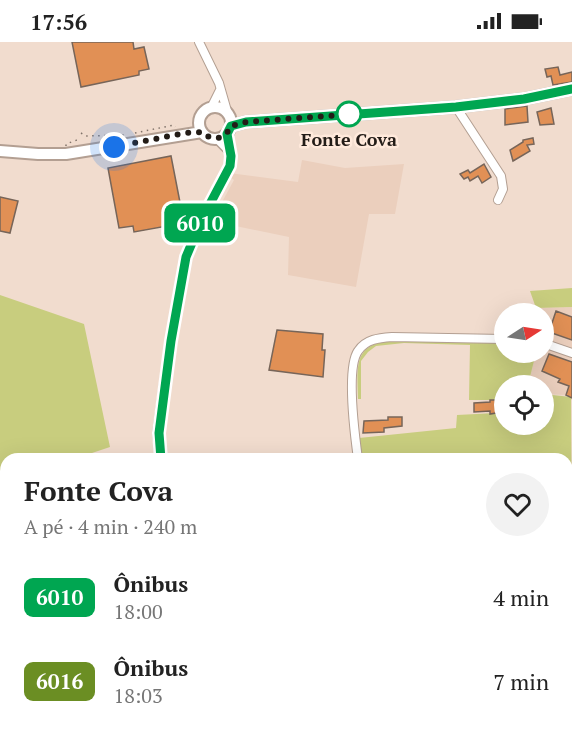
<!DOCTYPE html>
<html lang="pt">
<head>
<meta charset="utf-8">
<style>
	body { margin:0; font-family:"PT Serif",serif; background:#f2f2f2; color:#222; height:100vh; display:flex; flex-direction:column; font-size:22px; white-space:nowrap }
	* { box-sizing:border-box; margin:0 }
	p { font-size:20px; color:#767676 }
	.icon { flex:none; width:33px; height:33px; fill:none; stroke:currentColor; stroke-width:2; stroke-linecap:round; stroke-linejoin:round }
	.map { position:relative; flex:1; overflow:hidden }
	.details { position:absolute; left:0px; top:411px; width:573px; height:284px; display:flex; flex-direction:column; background:#fff; border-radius:18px 18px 0 0; box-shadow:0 6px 24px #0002 }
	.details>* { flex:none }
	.badge { padding:0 12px; border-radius:9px; font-size:21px; line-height:39px }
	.needle { width:39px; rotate:78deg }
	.buttons { position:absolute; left:494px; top:261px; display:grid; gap:12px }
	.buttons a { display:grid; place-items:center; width:60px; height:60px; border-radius:50%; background:#fff; box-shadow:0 6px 24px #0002; font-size:30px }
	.you { position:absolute; width:30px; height:30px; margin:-15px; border:4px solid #fff; border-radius:50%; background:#1a73e8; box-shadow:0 0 0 9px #1a73e833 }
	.map>.badge { position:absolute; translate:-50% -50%; box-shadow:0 0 0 3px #fff }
	.round { display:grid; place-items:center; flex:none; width:63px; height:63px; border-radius:32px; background:#f2f2f2 }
	.head { display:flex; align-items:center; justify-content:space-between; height:102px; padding:0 24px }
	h1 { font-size:28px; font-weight:800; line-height:45px }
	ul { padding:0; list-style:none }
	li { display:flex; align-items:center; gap:18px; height:84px; padding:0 24px }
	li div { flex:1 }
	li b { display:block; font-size:22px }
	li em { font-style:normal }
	li .badge { min-width:66px; font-weight:700; text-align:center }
	.status { display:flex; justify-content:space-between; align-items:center; height:42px; padding:0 30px; background:#fff; direction:ltr }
	.status svg { height:16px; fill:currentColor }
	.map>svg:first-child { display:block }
	.built { fill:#ebcfbd }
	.green { fill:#c8cd7e }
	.building { fill:#e19055; stroke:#776559; stroke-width:1.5 }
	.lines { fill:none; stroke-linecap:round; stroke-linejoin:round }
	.minor-casing { stroke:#b39f92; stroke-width:10 }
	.tertiary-casing { stroke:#b39f92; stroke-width:12 }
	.secondary-casing { stroke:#b39f92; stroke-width:14 }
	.primary-casing { stroke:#b39f92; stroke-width:15 }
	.path { stroke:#81736a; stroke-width:1.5; stroke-dasharray:1.5 4.5; stroke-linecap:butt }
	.minor { stroke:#fff; stroke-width:8 }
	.tertiary { stroke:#fff; stroke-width:9 }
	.secondary { stroke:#fff; stroke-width:10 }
	.primary { stroke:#fff; stroke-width:12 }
	.line-casing { stroke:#fff; stroke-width:14 }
	.line { stroke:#00a651; stroke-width:9 }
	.walk { stroke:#231c17; stroke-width:6; stroke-dasharray:0 10.8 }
	.stop-dot { fill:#fff; stroke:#00a651; stroke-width:3 }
	.labels { text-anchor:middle; stroke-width:5; stroke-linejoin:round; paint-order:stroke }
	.stop-label { font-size:18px; font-weight:bold; fill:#231c17; stroke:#ffe9db }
</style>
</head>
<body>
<div class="status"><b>17:56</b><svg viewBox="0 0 49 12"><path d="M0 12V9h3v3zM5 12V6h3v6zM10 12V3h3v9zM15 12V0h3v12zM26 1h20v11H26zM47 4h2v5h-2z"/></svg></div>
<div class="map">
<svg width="572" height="694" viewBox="0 0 572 694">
	<rect width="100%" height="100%" fill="#f1dcce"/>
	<path class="built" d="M302,118L345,126L404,122L395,172H369L356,245L288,233L289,195L206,178L216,171L234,138L230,135L229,131L298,140Z
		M572,265V358L566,353L543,352V344H518V336L530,335L536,311L543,310V272L535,271L536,266Z"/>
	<path class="green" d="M572,246V265L536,266L530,249Z
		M0,253L84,282L110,405L74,417H6V440L0,442Z
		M397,299L504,301V310L536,311L528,343L504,344V382H543V352L571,355L572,528L567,527V417H362L359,396L456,386L457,373L496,371V358H469L470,303L404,301L376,304L368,310L361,319V357H358C357,323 353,299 397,299Z"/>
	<path class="building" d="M72,0H133L134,7L144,5L149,27L139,29V33L81,45Z
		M558,25L560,33L572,30V40L553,43L551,34L547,35L545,27Z
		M527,64L528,80L505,83V67Z
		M551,66L554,82L540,83L537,70Z
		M533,96L534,102L527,103L530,109L513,119L510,108L523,100V98Z
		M171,114L184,181L134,190L133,184L119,186L108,126Z
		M484,122L491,135L482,141L478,134L470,139L468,135L464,137L460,132L468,128L470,131Z
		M0,155L18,159L10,191L0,189Z
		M556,269L572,275V298L549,290Z
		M277,288L323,292L322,308H325L323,335L269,328Z
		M549,312L572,320V356L566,353L569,344L558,340L560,337L542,329Z
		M490,358H496V371L490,372V369L474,370V361L490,360Z
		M388,375H402V384L384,386V390L363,391L364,379L388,378Z"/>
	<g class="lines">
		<defs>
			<path id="minor" d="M199,0L219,41L227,69
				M212,64L220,48
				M456,65L501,134L503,147L498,158
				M543,301L572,311
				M358,417C355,395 346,326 358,309C366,297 379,296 392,295L504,297
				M567,640L572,642
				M0,645L6,644
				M361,688L362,694"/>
			<path id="tertiary" d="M218,97L229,108
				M161,417L158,391L171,299L186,215L202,177L230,124L231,114L227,92
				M0,630L6,628"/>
			<path id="secondary" d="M199 81a16 16 0 1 1 32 0a16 16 0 1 1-32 0Z
				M231,84L246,80L456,65L524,57L572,47
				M0,109L38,112H66L202,90"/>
			<path id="primary" d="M0,508L6,515
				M200,688L209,694"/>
		</defs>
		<use href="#minor" class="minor-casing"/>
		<use href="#tertiary" class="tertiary-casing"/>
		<use href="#secondary" class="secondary-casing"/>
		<use href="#primary" class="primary-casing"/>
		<path class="path" d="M81,91L86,94L124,93
			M135,91L174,83L175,85
			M66,104V102L77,98
			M567,551L572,552"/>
		<use href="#minor" class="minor"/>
		<use href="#tertiary" class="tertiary"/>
		<use href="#secondary" class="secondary"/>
		<use href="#primary" class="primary"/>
	</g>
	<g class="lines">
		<defs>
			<path id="line" d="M161,417L159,391L171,299L186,215L202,177L230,124L231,114L227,92L231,84L246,80L456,65L524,57L572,47"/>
		</defs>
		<use href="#line" class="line-casing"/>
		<use href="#line" class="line"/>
		<path class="walk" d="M114,105L185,91L202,90C212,100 225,98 231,84L246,80L354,72H349"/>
	</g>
	<circle class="stop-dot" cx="349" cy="72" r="12"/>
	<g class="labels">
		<g class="stop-label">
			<text x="349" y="104">Fonte Cova</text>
		</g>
	</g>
</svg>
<div class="buttons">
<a><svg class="needle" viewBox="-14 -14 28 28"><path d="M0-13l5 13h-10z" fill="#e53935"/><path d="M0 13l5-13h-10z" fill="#767676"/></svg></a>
<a><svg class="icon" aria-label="locate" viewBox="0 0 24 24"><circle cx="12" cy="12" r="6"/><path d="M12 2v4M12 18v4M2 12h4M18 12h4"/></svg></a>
</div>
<div class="you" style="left:114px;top:105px"></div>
<b class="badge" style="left:200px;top:181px;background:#00a651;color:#fff">6010</b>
<section class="details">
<div class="head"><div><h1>Fonte Cova</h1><p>A pé · 4 min · 240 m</p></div><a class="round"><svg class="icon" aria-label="heart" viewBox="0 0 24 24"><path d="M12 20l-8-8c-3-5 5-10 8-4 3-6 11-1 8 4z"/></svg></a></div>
<ul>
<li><span class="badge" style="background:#00a651;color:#fff">6010</span><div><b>Ônibus</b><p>18:00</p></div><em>4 min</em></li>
<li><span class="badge" style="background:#6b8e23;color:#fff">6016</span><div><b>Ônibus</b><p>18:03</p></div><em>7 min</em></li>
</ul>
</section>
</div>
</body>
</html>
